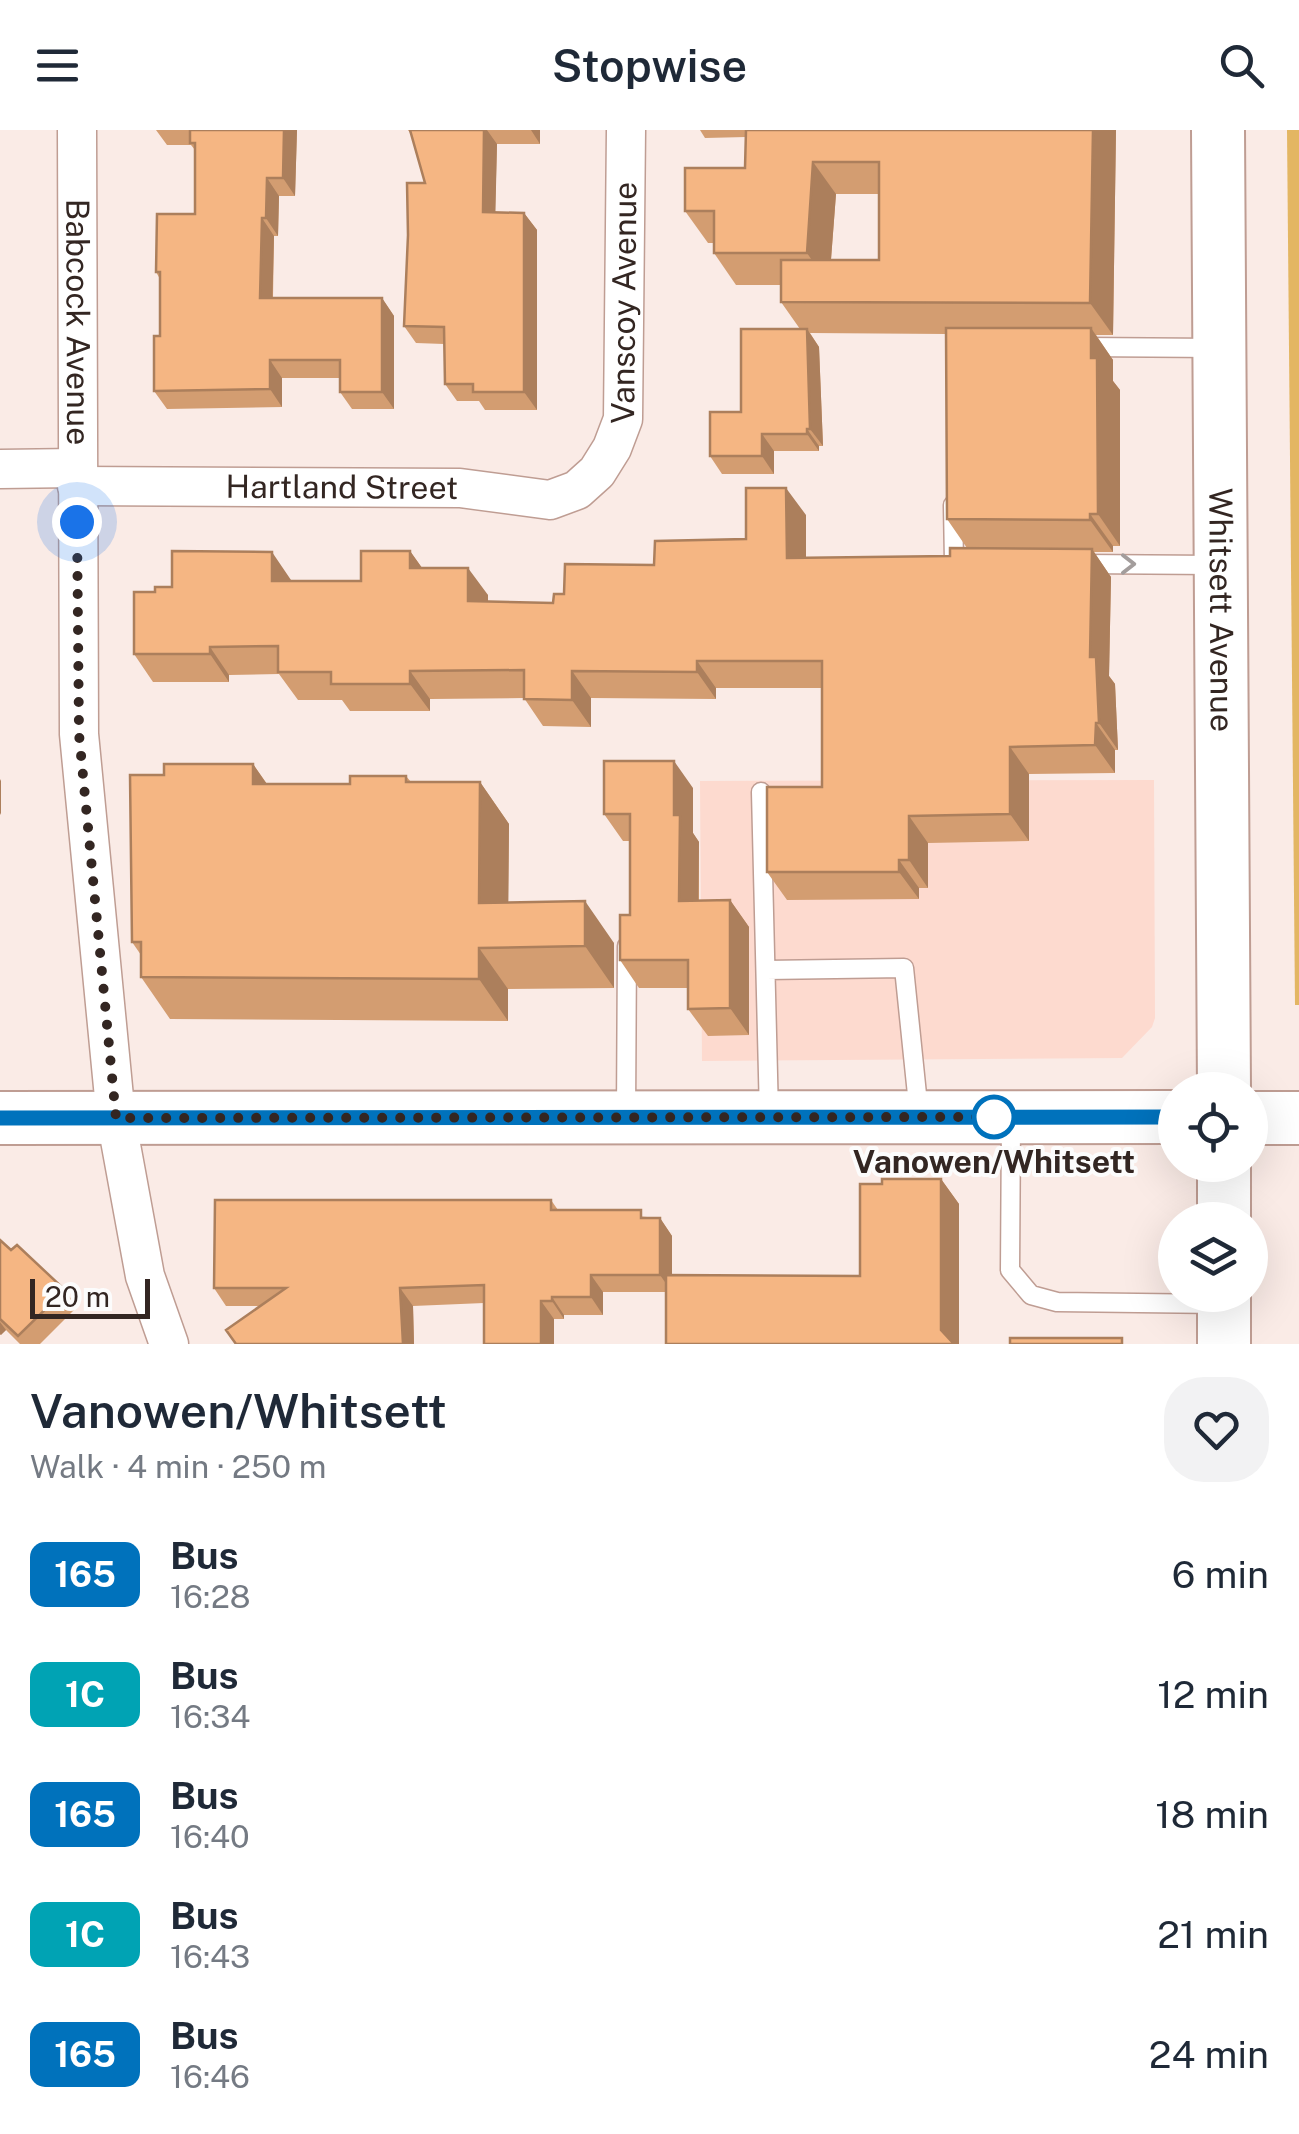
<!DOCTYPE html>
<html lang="en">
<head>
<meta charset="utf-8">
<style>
	body { margin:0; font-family:"Public Sans",sans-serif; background:#f2f2f3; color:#1f2937; height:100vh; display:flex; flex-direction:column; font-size:38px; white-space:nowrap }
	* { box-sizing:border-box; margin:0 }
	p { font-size:32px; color:#747a83 }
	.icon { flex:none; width:55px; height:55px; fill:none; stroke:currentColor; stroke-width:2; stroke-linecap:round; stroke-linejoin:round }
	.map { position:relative; height:1214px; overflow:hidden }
	.sheet { display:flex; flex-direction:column; background:#fff; flex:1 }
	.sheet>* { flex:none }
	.badge { padding:0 20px; border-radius:15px; font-size:35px; line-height:65px }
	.fabs { position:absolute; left:1158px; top:942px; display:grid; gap:20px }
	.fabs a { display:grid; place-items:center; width:110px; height:110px; border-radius:50%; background:#fff; box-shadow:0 10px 40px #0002; font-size:50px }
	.scale { position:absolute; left:30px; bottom:25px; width:120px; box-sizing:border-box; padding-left:10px; border:5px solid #332622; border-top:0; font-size:28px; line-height:35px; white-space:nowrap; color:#332622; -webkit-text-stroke:8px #fcfcfc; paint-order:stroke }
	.you { position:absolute; width:50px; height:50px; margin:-25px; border:8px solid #fff; border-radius:50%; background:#1a73e8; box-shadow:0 0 0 15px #1a73e833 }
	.map>.badge { position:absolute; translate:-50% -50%; box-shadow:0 0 0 5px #fff }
	.round { display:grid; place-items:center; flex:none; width:105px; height:105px; border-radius:40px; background:#f2f2f3 }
	.overview { display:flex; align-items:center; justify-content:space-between; height:170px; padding:0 30px }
	h1 { font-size:48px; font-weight:600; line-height:75px }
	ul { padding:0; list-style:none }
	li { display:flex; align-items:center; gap:30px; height:120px; padding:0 30px }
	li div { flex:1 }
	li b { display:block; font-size:38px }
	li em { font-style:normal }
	li .badge { min-width:110px; font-weight:700; text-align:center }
	header { display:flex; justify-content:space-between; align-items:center; height:130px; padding:0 30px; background:#fff; font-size:45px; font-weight:600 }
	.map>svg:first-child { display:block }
	.built { fill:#fddacf }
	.green { fill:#e3b663 }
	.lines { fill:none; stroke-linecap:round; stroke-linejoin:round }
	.service-casing { stroke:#bf9d93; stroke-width:21 }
	.minor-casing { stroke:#bf9d93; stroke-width:41 }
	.secondary-casing { stroke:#bf9d93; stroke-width:56 }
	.service { stroke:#fff; stroke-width:18 }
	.minor { stroke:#fff; stroke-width:38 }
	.secondary { stroke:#fff; stroke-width:52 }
	.wall { fill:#d39d71; fill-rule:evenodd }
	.shaded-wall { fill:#ac7f5c }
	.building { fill:#f5b683; stroke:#ac7f5c; stroke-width:2.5 }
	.oneway { stroke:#a39d9c }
	.line-casing { stroke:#fff; stroke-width:22 }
	.line { stroke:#0072bc; stroke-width:15 }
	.walk { stroke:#332622; stroke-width:10; stroke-dasharray:0 18 }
	.stop-dot { fill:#fff; stroke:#0072bc; stroke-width:5 }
	.labels { text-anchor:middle; stroke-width:8; stroke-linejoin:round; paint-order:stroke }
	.street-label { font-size:32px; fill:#332622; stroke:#fcfcfc }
	.stop-label { font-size:32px; font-weight:bold; fill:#332622; stroke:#fcfcfc }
</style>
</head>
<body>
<header><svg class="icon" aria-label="menu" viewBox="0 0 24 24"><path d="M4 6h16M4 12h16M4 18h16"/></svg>Stopwise<svg class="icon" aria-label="search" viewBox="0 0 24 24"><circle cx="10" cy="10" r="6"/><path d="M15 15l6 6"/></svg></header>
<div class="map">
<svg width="1299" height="1214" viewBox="0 0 1299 1214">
	<rect width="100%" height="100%" fill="#faebe6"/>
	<path class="built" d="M1154,650L1155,888L1152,897L1122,928L702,931L700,651Z"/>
	<path class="green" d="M1287,0H1299V875H1295Z"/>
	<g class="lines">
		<defs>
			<path id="service" d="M1083,217L1217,218
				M953,375L954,433H960
				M1081,434L1215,435
				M761,662L769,985
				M766,840L904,838L919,984
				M626,985L627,816
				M1011,992L1010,1140L1031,1165L1057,1172L1219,1174"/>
			<g id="minor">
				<path id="s1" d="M77,0L79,604L116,988L145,1146L169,1214"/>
				<path d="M0,339L76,338"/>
				<path id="s2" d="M77,356L460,358L550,370L577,360L597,342L612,318L623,289L626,0"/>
			</g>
			<g id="secondary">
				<path id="s3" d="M1218,0L1224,960"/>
				<path d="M0,988L1175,987"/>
				<path d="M1250,988H1299"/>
				<path d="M1224,1035V1090"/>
				<path d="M1224,1165V1214"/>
			</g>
		</defs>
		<use href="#service" class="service-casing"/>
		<use href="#minor" class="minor-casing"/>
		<use href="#secondary" class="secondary-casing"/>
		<use href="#service" class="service"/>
		<use href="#minor" class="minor"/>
		<use href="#secondary" class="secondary"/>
	</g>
	<path class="wall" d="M156,0H297L295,66H279L278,106H274L273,168H382L394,186V279H352L340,262V248H282V277L167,279L154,261L160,206V149L156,142L195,84V20L191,15H167Z
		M408,0H540V14H497L495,83H524L537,100V280H485L479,271H457L445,254L444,214L416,213L404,196L425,53L411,4Z
		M700,0H1116L1113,205H1096L1113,230V251L1120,260V416H1113V422H1094L1111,447L1109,546L1115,554L1118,620H1115V643L1029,644V711L928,713V758H919V769L787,770L767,742L822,657V558H716V569L591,568V597L543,596L524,568L430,569V581H350L342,570H298L279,544L229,545V552H153L134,524L155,462L172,457L291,451H361L410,421L422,438L488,465V471L553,473L564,464L654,435L746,409L806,385V428L950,426L967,418L947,389L946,204L810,203L819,217L823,316H819V321H774V344H722L710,326L800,199L781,172V155H736L714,123V113H708L685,81L745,38L746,7L705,8ZM836,64H879V130H831Z
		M253,634L267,654H350L406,646L411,652H480L509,694L508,772L614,813V858L508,859V891L170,889L141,847V825L132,812L164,645Z
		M693,658V703L699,712V770H730L749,797V905L708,906L688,879V858H639L620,830L630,785V711H623L604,684Z
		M941,1049L959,1074V1214H666V1162H603V1185H564V1189H554V1214L484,1173L413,1176L414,1214H236L261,1176H226L214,1158L551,1070L558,1080L660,1088L672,1106V1145L860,1146L882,1054Z
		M0,1110L11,1120L65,1160L77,1177L40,1214H20L6,1200L0,1205Z"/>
	<path class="shaded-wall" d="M284,0H297L295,66L283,48Z
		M484,0H487L497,14L495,100L483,82Z
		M531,0H540V14Z
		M1093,0H1116L1113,205L1090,173Z
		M813,32L836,64L829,155L807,123Z
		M267,48L279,66L278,106L266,88Z
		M524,83L537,100V280L524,262Z
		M262,88L274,106L272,186L260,168Z
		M382,168L394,186V279L382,262Z
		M1091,198L1113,230V251L1120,260V416L1098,384Z
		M807,199L819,217L823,316L810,299Z
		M270,230L282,248V277L270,259Z
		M807,299L819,316V321L807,304Z
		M762,304L774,321V344L762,326Z
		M786,358L806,385V455L787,428Z
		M1090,384L1113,416V422L1090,390Z
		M1092,419L1111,447L1109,546L1115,554L1118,620L1099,593L1090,527Z
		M410,421L430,449L410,438Z
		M272,422L291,450V478L272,451Z
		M468,438L488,465V498L468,471Z
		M210,517L229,545V552L210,524Z
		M697,531L716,558V569L697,542Z
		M410,541L430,569V581L410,554Z
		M572,541L591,568V597L572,570Z
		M1096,593L1115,620V643L1095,615Z
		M1010,617L1029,644V711L1010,684Z
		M674,631L693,658V703L699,712L698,798L679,771L674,685Z
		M253,634L282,676L253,654Z
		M0,649L1,651V685L0,683Z
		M480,652L509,694L508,814L479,773Z
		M909,686L928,713V758L909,730Z
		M899,730L919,758V769L899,742Z
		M730,770L749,797V905L730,878Z
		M585,771L614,813V858L585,816Z
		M479,818L508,859V891L479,849Z
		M941,1049L959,1074V1214H950L941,1200Z
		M660,1088L672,1106V1162L660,1145Z
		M591,1145L603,1162V1185L591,1167Z
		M400,1158L413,1176L414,1214H403Z
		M552,1167L564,1185V1189L552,1171Z
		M541,1171L554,1189V1214H541Z
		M0,1192L6,1200L1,1205L0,1204Z"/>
	<path class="building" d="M190,0H284L283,48H267L266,88H262L260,168H382V262H340V230H270V259L154,261V206H160V142H156L157,84H195V13H190Z
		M410,0H484L483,82L524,83V262H473V254H445L444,197L404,196L408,105L407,53H425Z
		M746,0H1093L1090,173L781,172V130H879V32H813L807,123H714V81H685V38H745Z
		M946,198H1091V228H1097L1098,384H1090V390L947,389Z
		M741,199H807L810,299H807V304H762V326H710V282H741Z
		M746,358H786L787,428L950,426V418L1092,419L1090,527H1096L1099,593H1096L1095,615L1010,617V684L909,686V730H899V742H767V657H822V531H697V542L572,541V570L524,569V540L410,541V554H331V542H278V516L210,517V524H134V462H155V457H172V421L272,422V451H361V421H410V438H468V471L553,473L554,464H564L565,434L654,435L655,411L746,409Z
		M604,631H674V685H680L679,771L730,770V878L688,879V830H620V785H630V684H604Z
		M164,634H253V654H350V646H406V652H480L479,773L585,771V816L479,818V849L141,847V812H132L130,645H164Z
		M882,1049H941V1200L954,1214H666V1145L860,1146V1054H882Z
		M215,1070H551V1080H641V1088H660V1145H591V1167H552V1171H541V1214H484V1155L400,1158L403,1214H236L226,1200L286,1158H214Z
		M0,1110L11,1120L17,1115L65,1160L18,1206L0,1189Z
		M1010,1208H1122V1214H1010Z"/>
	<defs><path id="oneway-chevron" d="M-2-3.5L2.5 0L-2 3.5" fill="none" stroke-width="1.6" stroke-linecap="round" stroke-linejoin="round" transform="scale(2.5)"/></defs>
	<use class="oneway" href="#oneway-chevron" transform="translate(1128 434)"/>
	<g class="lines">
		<defs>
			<path id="line" d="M0,988L1175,987"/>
		</defs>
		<use href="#line" class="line-casing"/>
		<use href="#line" class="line"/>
		<path class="walk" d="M77,392L79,604L116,988L994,987"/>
	</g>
	<circle class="stop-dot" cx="994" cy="987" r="20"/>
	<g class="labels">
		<g class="street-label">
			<text dy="11" stroke="none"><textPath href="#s2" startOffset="705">Vanscoy Avenue</textPath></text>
			<text dy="11" stroke="none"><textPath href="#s1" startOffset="192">Babcock Avenue</textPath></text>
			<text dy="11" stroke="none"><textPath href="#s2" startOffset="265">Hartland Street</textPath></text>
			<text dy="11" stroke="none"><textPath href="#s3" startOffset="480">Whitsett Avenue</textPath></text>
		</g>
		<g class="stop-label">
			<text x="994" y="1043">Vanowen/Whitsett</text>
		</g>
	</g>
</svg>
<div class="fabs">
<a><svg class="icon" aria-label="locate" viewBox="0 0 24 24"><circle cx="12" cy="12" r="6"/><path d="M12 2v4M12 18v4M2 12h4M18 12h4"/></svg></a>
<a><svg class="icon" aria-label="layers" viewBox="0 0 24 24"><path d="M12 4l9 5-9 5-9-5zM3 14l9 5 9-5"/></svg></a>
</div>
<div class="scale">20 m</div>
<div class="you" style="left:77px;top:392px"></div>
</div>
<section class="sheet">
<div class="overview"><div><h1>Vanowen/Whitsett</h1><p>Walk · 4 min · 250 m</p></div><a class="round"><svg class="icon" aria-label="heart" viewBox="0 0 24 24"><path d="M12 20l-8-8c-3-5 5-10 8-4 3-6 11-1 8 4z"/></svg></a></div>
<ul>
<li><span class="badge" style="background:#0072bc;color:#fff">165</span><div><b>Bus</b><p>16:28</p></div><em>6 min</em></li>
<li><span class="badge" style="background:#00a3b4;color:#fff">1C</span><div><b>Bus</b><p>16:34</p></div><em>12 min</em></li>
<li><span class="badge" style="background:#0072bc;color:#fff">165</span><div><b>Bus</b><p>16:40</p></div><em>18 min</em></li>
<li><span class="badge" style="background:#00a3b4;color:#fff">1C</span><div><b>Bus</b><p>16:43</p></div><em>21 min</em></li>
<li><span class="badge" style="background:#0072bc;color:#fff">165</span><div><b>Bus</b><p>16:46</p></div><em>24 min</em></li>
</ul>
</section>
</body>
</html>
